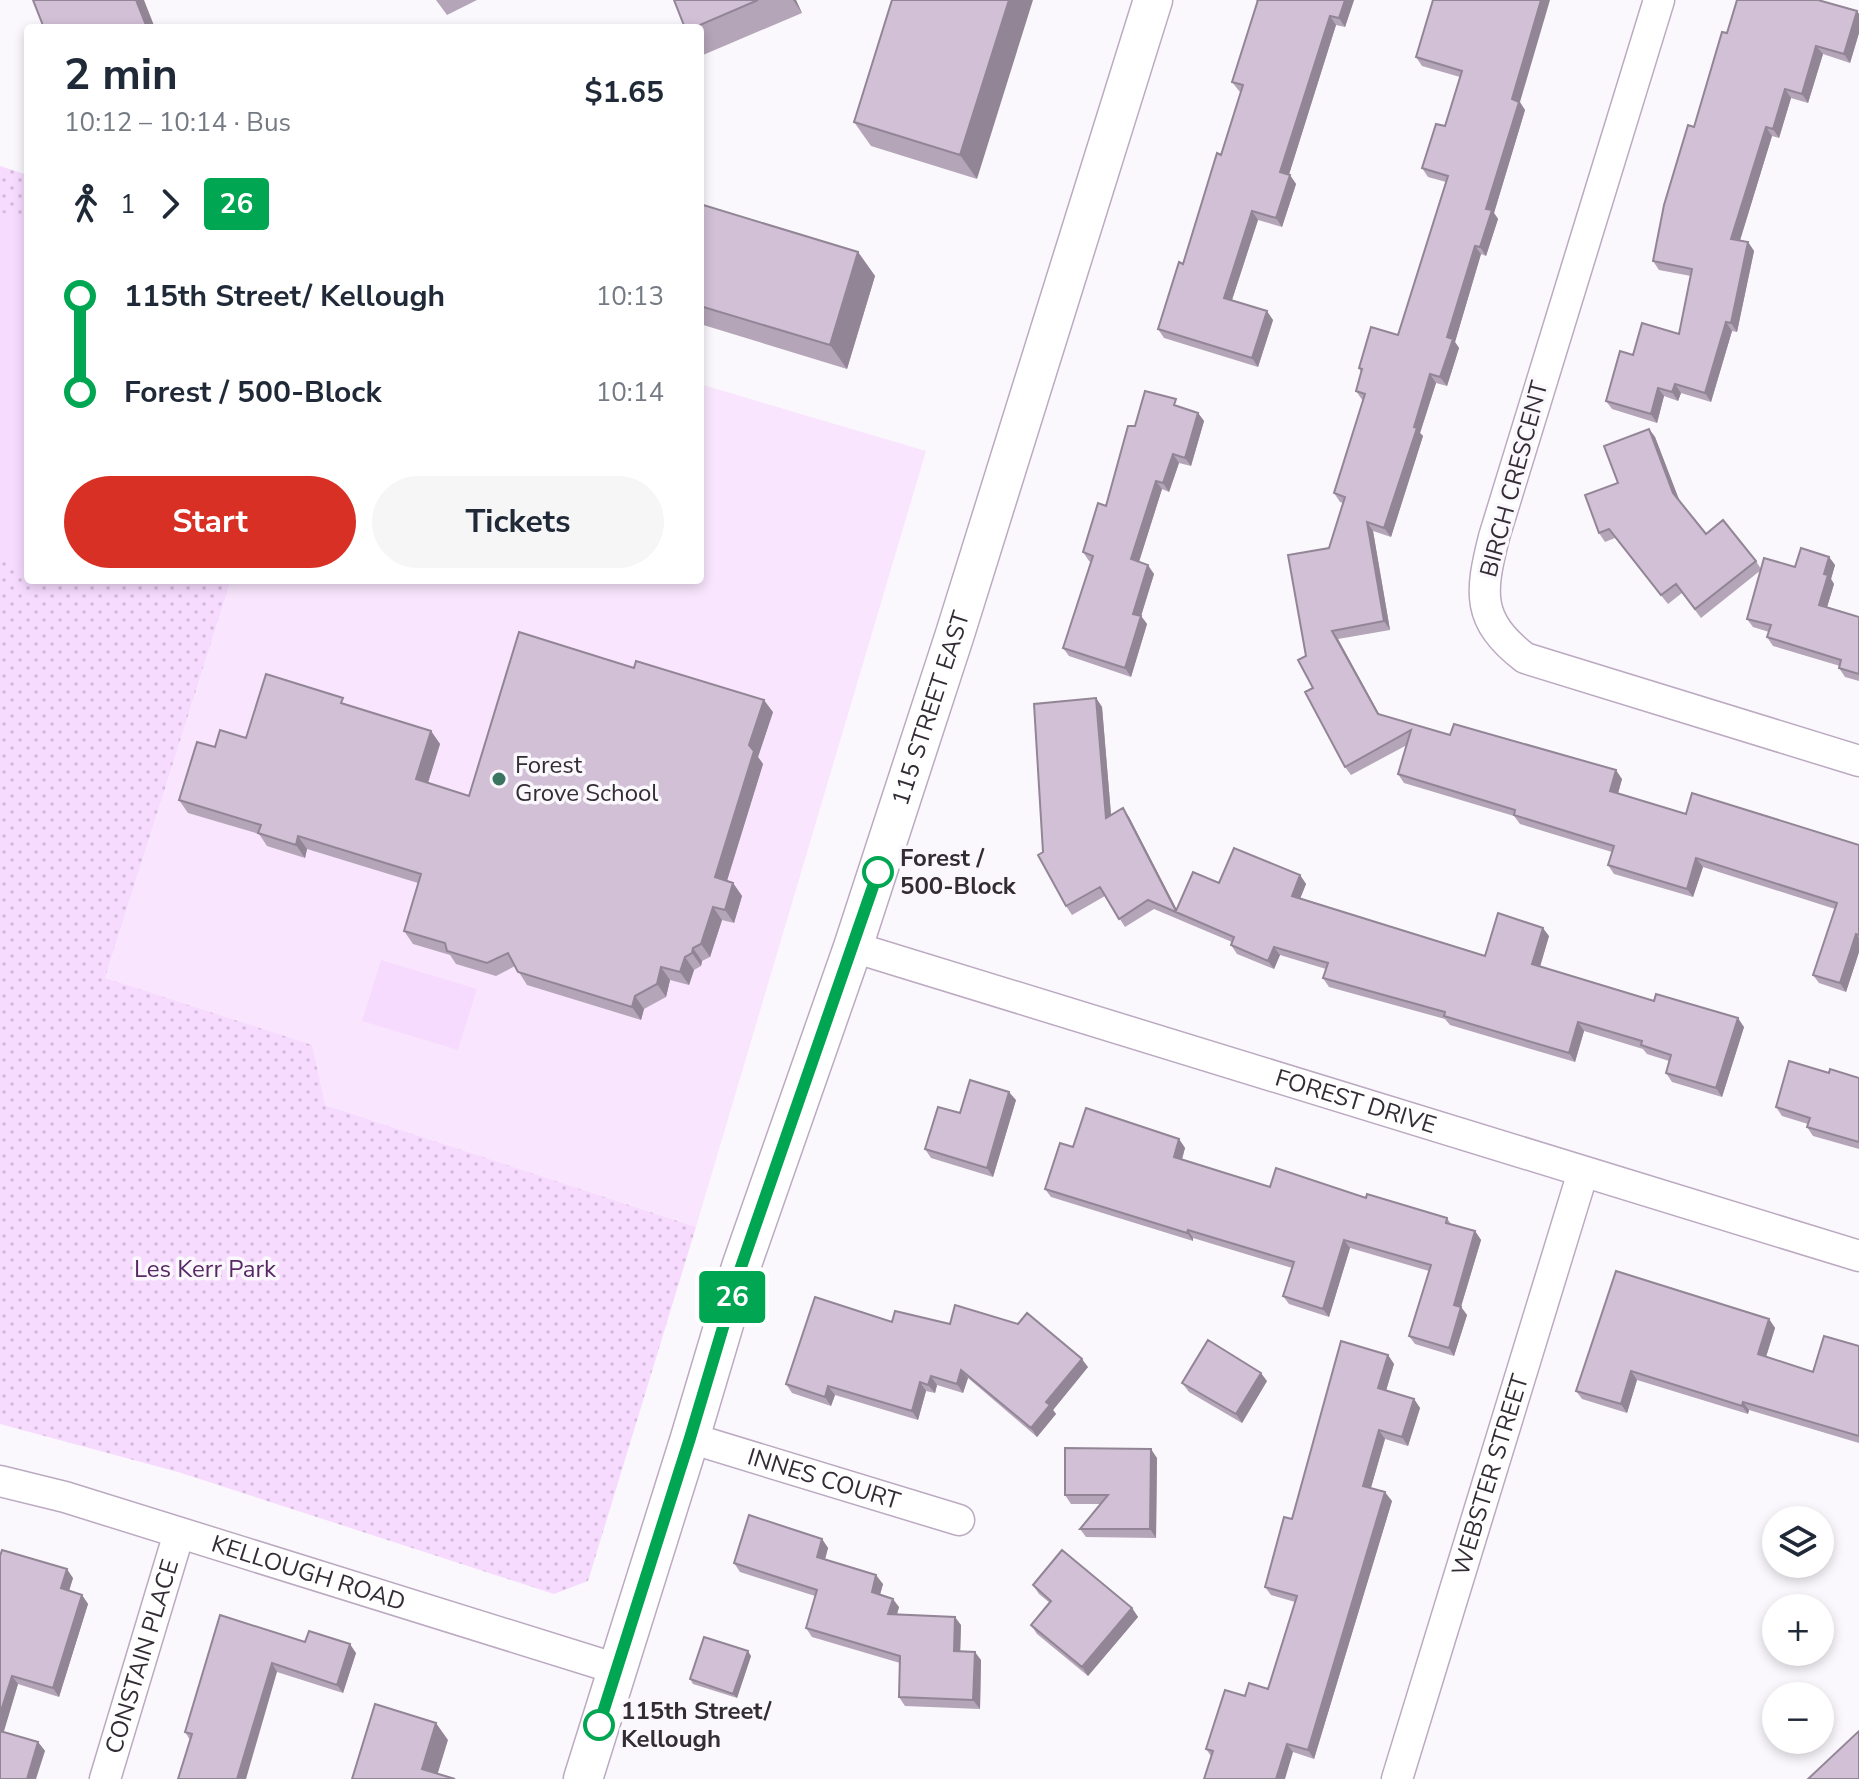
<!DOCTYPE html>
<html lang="en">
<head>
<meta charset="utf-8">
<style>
	body { margin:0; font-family:"Nunito Sans",sans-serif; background:#f6f6f7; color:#1f2937; height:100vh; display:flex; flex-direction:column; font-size:30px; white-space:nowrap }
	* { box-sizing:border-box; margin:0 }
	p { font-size:26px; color:#747a83 }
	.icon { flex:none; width:44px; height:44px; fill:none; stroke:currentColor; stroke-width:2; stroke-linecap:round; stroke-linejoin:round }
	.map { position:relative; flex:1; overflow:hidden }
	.panel { position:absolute; left:24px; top:24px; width:680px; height:560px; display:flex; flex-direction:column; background:#fff; border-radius:8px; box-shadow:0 4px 12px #0003 }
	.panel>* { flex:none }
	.badge { padding:0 16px; border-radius:6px; font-size:28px; line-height:52px }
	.fabs { position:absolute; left:1762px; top:1506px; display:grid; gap:16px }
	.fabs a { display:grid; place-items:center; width:72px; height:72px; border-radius:50%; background:#fff; box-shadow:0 4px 12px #0003; font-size:40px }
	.map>.badge { position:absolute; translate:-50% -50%; box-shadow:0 0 0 4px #fff }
	.legs { display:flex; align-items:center; gap:12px; height:88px; padding:0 40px; font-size:26px }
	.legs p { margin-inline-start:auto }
	.overview { display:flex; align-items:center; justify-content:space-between; height:136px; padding:0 40px }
	h1 { font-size:44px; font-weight:700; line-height:60px }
	.primary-button { display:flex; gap:16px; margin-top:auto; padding:16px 40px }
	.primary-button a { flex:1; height:92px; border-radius:48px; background:#d93025; color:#fff; font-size:32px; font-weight:700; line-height:92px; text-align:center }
	.primary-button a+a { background:#f6f6f7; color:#1f2937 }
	ul { padding:0 40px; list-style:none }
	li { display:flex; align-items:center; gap:28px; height:96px; font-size:30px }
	li i { display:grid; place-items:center; width:12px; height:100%; margin:0 10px; background:currentColor }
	li i::after { content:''; width:20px; height:20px; margin:-10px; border:6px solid; border-radius:50%; background:#fff }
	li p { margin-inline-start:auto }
	li:first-child i { background:linear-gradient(#0000 50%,currentColor 0) }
	li:last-child i { background:linear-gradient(currentColor 50%,#0000 0) }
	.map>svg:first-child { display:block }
	.built { fill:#f9e6fe }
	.green { fill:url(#green-dots) }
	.pitch { fill:#f6dbff }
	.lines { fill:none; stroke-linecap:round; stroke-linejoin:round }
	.minor-casing { stroke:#bbaac1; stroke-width:33 }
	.tertiary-casing { stroke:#bbaac1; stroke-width:41 }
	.minor { stroke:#fff; stroke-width:30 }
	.tertiary { stroke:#fff; stroke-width:38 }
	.wall { fill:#b4a5b8 }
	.shaded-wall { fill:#928696 }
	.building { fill:#d1c0d6; stroke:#928696; stroke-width:2 }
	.line-1-casing { stroke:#fff; stroke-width:18 }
	.line-1 { stroke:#00a651; stroke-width:12 }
	.poi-dot { fill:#397560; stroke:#fbf8fd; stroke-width:3 }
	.stop-1-dot { fill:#fff; stroke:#00a651; stroke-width:4 }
	.labels { text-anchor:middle; stroke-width:7; stroke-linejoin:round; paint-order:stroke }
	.street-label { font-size:24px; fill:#332c35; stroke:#fbf8fd }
	.poi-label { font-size:24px; fill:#332c35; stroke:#fbf8fd; text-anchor:start }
	.stop-label { font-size:24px; font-weight:bold; fill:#332c35; stroke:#fbf8fd; text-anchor:start }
	.park-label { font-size:24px; fill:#572864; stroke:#fbf8fd }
</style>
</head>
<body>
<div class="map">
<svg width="1859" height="1779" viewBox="0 0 1859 1779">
	<defs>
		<pattern id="green-dots" width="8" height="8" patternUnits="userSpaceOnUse" patternTransform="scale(2)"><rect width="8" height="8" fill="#f6dbff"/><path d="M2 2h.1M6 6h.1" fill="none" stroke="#d3bcdb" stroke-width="1.8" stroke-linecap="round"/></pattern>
	</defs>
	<rect width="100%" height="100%" fill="#fbf8fd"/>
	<path class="built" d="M700,384L926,451L696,1227L325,1105L105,978L231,580H700Z"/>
	<path class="green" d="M0,166L28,175V580H231L105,978L312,1045L325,1105L696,1227L588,1581L554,1594L178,1472L0,1424Z"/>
	<path class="pitch" d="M0,212L28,219V568L0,560Z
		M381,960L477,989L458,1050L362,1021Z"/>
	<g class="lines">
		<defs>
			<g id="minor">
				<path d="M1659,0L1494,537C1480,593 1476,620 1525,658L1859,761"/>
				<path id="s1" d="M853,947L1859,1256"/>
				<path id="s2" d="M690,1438L959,1520"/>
				<path id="s3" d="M0,1481L65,1497L617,1669"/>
				<path id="s4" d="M105,1779L179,1533"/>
				<path id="s5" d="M1397,1779L1583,1172"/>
			</g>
			<g id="tertiary">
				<path id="s6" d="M583,1779L690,1438L741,1267L853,947L955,634L1153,0"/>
			</g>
		</defs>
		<use href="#minor" class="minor-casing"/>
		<use href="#tertiary" class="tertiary-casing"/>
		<use href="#minor" class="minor"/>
		<use href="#tertiary" class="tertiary"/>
	</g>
	<path class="wall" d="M436,0H477L447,15Z
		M674,0H796L802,13L703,55L700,50V28H685Z
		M892,0L977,179L871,146L854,122Z
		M1256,0H1354L1345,27L1336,25L1289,174L1296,184L1282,227L1258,220L1232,300L1273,320L1258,367L1164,338L1158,329L1183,264L1221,155L1241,92L1239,91L1232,82L1257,2Z
		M1433,0L1525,110L1494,213L1498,219L1486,256L1481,254L1455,342L1459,348L1447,386L1436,383L1420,433L1423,436L1391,537L1373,531L1390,630L1338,639L1379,714L1450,735L1622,779L1618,794L1686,814L1859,845V952L1846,992L1819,983L1813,975L1835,909L1703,867L1693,897L1614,874L1608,865L1612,852L1520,824L1514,816L1404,783L1398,774L1407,745L1351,775L1345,767L1313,688L1306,656L1329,548L1343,503L1340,502L1334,493L1363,401L1356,391L1361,372L1359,368L1398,335L1446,182L1428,177L1422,168L1445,126L1460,77L1422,66L1416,57Z
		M1857,11L1859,14V33L1850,63L1823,54L1808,103L1791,98L1779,138L1772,136L1740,240L1748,242L1754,251L1737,332L1732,331L1711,402L1681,393L1678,401L1664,396L1657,423L1612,409L1606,401L1633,355L1679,334L1691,276L1659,270L1653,261L1694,127L1727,33Z
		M700,204L858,252L875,276L847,369L700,324Z
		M1182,408L1198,413L1204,421L1191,466L1179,463L1169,492L1162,489L1139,562L1154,574L1141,616L1147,624L1131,677L1069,656L1063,648L1091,562L1089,561L1083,552L1106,506L1135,426Z
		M1649,429L1655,437L1679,500L1706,534L1756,561L1761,569L1795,567L1829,557L1835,565L1831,579L1834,584L1827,607L1859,617V681L1845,677L1839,668L1840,666L1773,646L1767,637L1769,632L1753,627L1747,619L1761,570L1701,618L1682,593L1668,604L1615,538L1605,542L1599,533L1618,483Z
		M1096,698L1102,707L1111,815L1129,817L1177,910L1219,883L1300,875L1306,884L1300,898L1485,956L1549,936L1540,967L1744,1027L1722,1097L1672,1082L1666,1073L1669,1061L1647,1054L1643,1049L1584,1031L1575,1062L1450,1025L1445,1019L1329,987L1323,978L1326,969L1280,955L1274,969L1237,954L1231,945L1232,942L1154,909L1125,927L1105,896L1072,915L1066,906L1043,852Z
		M348,705L431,731L440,744L428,783L469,796L773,712L758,757L763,764L727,881L733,883L742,896L734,923L722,920L710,957L702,961L701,966L694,970L689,985L670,980L666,997L644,1009L641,1020L527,985L515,966L496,976L456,964L450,955L413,944L404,931L418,883L307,849L305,858L267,846L259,834L188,813L179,800L215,747Z
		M1829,1073L1859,1078V1149L1813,1136L1807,1127L1808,1124L1782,1116L1776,1107Z
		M1016,1100L993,1177L931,1158L925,1149L960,1113Z
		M1179,1139L1185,1148L1182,1160L1270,1187L1366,1198L1447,1218L1451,1224L1475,1231L1481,1240L1461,1307L1467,1315L1454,1356L1415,1344L1409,1336L1429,1271L1350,1248L1329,1317L1289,1304L1283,1296L1292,1268L1193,1238V1241L1051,1197L1045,1189L1073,1147Z
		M1769,1319L1775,1328L1766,1357L1813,1372L1859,1346V1443L1749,1410L1748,1414L1637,1380L1627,1413L1582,1399L1576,1391Z
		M892,1322L1088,1367L1053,1410L1056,1414L1037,1437L968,1378L963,1393L937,1385L935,1393L926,1391L918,1420L835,1395L831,1406L792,1393L786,1384Z
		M1388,1355L1394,1364L1386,1391L1414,1399L1420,1408L1408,1446L1385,1439L1371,1488L1392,1501L1314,1759L1293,1752L1211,1756L1206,1749L1245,1696L1268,1689L1295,1602L1271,1595L1265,1587L1292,1519Z
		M1267,1381L1242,1423L1189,1392L1182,1383Z
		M1157,1458L1156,1538L1086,1537L1080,1529L1101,1504H1071L1065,1495Z
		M822,1539L828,1548L825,1560L883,1584L880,1595L899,1607L897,1615L961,1625L960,1651L981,1660L980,1709L905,1706L899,1697L900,1663L812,1637L806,1628L815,1596L740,1572L734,1563Z
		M0,1556L73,1578L69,1591L82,1595L88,1604L59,1697L18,1684L3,1732L38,1742L45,1751L0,1779Z
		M1033,1585L1132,1608L1138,1617L1088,1676L1037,1634L1031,1625L1050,1603L1039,1594Z
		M220,1615L305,1642L356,1653L343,1693L277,1672L190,1740L185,1732Z
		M751,1656L737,1698L693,1684L690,1679Z"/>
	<path class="shaded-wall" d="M136,0H144L155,28H147Z
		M793,0H796L802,13Z
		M1009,0H1033L977,179L960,155Z
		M1345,0H1354L1345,27L1339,18Z
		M1541,0H1550L1520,102L1525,110L1494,213L1498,219L1486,256L1480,247L1486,209L1512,99Z
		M1857,11L1859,14V33L1850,63L1844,54Z
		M1330,16L1336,25L1287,181L1280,172Z
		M1816,46L1823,54L1808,103L1802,94Z
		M1785,89L1791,98L1779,138L1773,129Z
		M1766,127L1772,136L1738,247L1731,239Z
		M1290,175L1296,184L1282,227L1276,218Z
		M1252,211L1258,220L1230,306L1224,298Z
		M1748,242L1754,251L1737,332L1731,323Z
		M1475,246L1481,254L1455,342L1459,348L1447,386L1440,377L1447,337Z
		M858,252L875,276L847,369L830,345Z
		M1267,311L1273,320L1258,367L1252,358Z
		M1726,322L1732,331L1711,402L1705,393Z
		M1430,374L1436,383L1420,433L1423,436L1391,537L1384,528Z
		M1675,384L1681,393L1678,401L1672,392Z
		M1658,388L1664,396L1657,423L1651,414Z
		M1198,413L1204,421L1191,466L1185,458Z
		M1649,429L1655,437L1680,502L1673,493Z
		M1173,454L1179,463L1169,492L1163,483Z
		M1156,481L1162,489L1137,568L1131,559Z
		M1367,522L1373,531L1390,630L1384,621Z
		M1829,557L1835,565L1831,579L1834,584L1825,614L1819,605L1824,574Z
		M1148,565L1154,574L1141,616L1147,624L1131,677L1125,668L1133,614Z
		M1332,631L1338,639L1384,723L1378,714Z
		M1096,698L1102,707L1112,826L1106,818Z
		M764,700L773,712L758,757L763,764L724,890L715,877L749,745Z
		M431,731L440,744L425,792L416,779Z
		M1616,770L1622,779L1616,800L1610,791Z
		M1123,808L1129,817L1179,914L1177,913Z
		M298,836L307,849L305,858L296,845Z
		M1696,858L1703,867L1693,897L1687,889Z
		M1300,875L1306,884L1298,904L1292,896Z
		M733,883L742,896L734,923L725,910Z
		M713,907L722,920L710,957L701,944Z
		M1543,928L1549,936L1538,973L1532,964Z
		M1856,934L1859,938V952L1846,992L1840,983Z
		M1274,947L1280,955L1274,969L1268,961Z
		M693,948L702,961L701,966L692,953Z
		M685,957L694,970L689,985L680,972Z
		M661,967L670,980L666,997L657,984Z
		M635,996L644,1009L641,1020L632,1007Z
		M1738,1018L1744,1027L1722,1097L1716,1088Z
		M1578,1022L1584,1031L1575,1062L1569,1053Z
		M1009,1092L1016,1100L993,1177L987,1168Z
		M1179,1139L1185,1148L1180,1165L1174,1157Z
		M1188,1230L1193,1238V1241L1187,1233Z
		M1475,1231L1481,1240L1459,1313L1454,1305Z
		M1344,1240L1350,1248L1329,1317L1323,1309Z
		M1461,1307L1467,1315L1454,1356L1449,1348Z
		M1769,1319L1775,1328L1764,1363L1758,1354Z
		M1388,1355L1394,1364L1384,1397L1378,1388Z
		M1082,1359L1088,1367L1053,1410L1056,1414L1037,1437L1031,1428L1046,1402Z
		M961,1370L968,1378L963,1393L957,1384Z
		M1631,1371L1637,1380L1627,1413L1621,1404Z
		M1261,1373L1267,1381L1242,1423L1236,1414Z
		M931,1376L937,1385L935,1393L928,1385Z
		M920,1382L926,1391L918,1420L912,1411Z
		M828,1386L835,1395L831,1406L825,1397Z
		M1414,1399L1420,1408L1408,1446L1402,1437Z
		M1743,1402L1749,1410L1748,1414L1742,1406Z
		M1379,1430L1385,1439L1369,1494L1363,1486Z
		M1151,1449L1157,1458L1156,1538L1150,1529Z
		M1385,1492L1392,1501L1314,1759L1308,1750Z
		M822,1539L828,1548L823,1566L817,1557Z
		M67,1569L73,1578L67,1597L61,1588Z
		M876,1575L883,1584L878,1601L872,1592Z
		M82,1595L88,1604L59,1697L53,1688Z
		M893,1599L899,1607L894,1623L888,1614Z
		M1132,1608L1138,1617L1088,1676L1082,1667Z
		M955,1617L961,1625L960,1660L954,1651Z
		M350,1644L356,1653L343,1693L337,1685Z
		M748,1651L751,1656L737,1698L733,1694Z
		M975,1652L981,1660L980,1709L973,1700Z
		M272,1663L277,1672L246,1779H237Z
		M12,1676L18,1684L2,1738L0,1736V1714Z
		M436,1723L448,1740L436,1779L422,1769Z
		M38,1742L45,1751L36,1779H27Z
		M1287,1744L1293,1752L1285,1779H1276Z"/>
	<path class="building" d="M33,0H136L147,28H44Z
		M674,0H758L693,28H685Z
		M892,0H1009L960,155L854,122Z
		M1258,0H1345L1339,18L1330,16L1280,172L1290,175L1276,218L1252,211L1224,298L1267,311L1252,358L1158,329L1179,262L1183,264L1217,153L1221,155L1243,85L1232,82Z
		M1433,0H1541L1512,99L1519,102L1486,209L1492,210L1480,247L1475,246L1447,337L1453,339L1440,377L1430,374L1414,427L1417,428L1384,528L1367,522L1384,621L1332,631L1378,714L1450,735L1454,724L1616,770L1610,791L1686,814L1692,793L1859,845V935L1856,934L1840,983L1813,975L1837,903L1696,858L1687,889L1608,865L1614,846L1514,815L1515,810L1398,774L1411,730L1345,767L1305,692L1313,688L1298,660L1306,656L1288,555L1329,548L1345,497L1334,493L1365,394L1356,391L1362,369L1359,368L1371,327L1398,335L1448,176L1422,168L1436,124L1445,126L1462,71L1416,57Z
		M1737,0H1818L1857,11L1844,54L1816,46L1802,94L1785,89L1773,129L1766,127L1731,239L1748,242L1731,323L1726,322L1705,393L1675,384L1672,392L1658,388L1651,414L1606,401L1620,351L1633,355L1642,323L1679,334L1692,269L1653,261L1664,205L1688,125L1694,127L1722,32L1727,33Z
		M700,204L858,252L830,345L700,306Z
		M1145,391L1176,399L1174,405L1198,413L1185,458L1173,454L1163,483L1156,481L1131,559L1148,565L1133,614L1141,616L1125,668L1063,648L1093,556L1083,552L1098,503L1106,506L1128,426H1135Z
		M1649,429L1673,493L1706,534L1723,520L1756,561L1695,609L1676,584L1661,595L1609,529L1599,533L1585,495L1618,483L1604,446Z
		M1801,548L1829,557L1824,574L1828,575L1819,605L1859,617V674L1839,668L1841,660L1767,637L1771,625L1747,619L1764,558L1795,567Z
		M519,632L634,668L636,661L764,700L749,745L754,751L715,877L733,883L725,910L713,907L701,944L693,948L692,953L685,957L680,972L661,967L657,984L635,996L632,1007L518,972L508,953L487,963L447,951L445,943L404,931L421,874L298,836L296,845L258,833L261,825L179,800L197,742L215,747L220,730L246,738L266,674L343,698L341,703L431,731L416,779L469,796Z
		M1096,698L1106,818L1123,808L1176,911L1193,872L1219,883L1234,848L1300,875L1292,896L1485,956L1498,913L1543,928L1532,964L1654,1001L1656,994L1738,1018L1716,1088L1666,1073L1671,1055L1641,1045L1642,1041L1578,1022L1569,1053L1444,1016L1445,1012L1323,978L1328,963L1274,947L1268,961L1231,945L1234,937L1148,900L1119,919L1100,887L1066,906L1038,855L1043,852L1034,704Z
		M1789,1061L1829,1073L1830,1069L1859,1078V1142L1807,1127L1810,1118L1776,1107Z
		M970,1080L1009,1092L987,1168L925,1149L938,1107L960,1113Z
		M1086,1108L1179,1139L1174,1157L1270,1187L1276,1168L1366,1198L1367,1194L1447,1218L1446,1223L1475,1231L1454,1305L1461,1307L1449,1348L1409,1336L1431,1265L1344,1240L1323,1309L1283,1296L1294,1262L1188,1230L1187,1233L1045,1189L1060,1143L1073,1147Z
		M1616,1271L1769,1319L1758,1354L1813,1372L1824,1336L1859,1346V1436L1743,1402L1742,1406L1631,1371L1621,1404L1576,1391Z
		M815,1297L892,1322L895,1311L950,1324L955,1305L1018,1324L1027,1313L1082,1359L1046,1402L1050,1405L1031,1428L961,1370L957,1384L931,1376L928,1385L920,1382L912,1411L828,1386L825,1397L786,1384Z
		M1208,1340L1261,1373L1236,1414L1182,1383Z
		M1341,1341L1388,1355L1378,1388L1414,1399L1402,1437L1379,1430L1363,1486L1385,1492L1308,1750L1287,1744L1276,1779H1204L1213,1751L1206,1749L1225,1690L1245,1696L1249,1683L1268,1689L1297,1596L1265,1587L1284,1517L1292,1519Z
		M1065,1448L1151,1449L1150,1529H1080L1108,1495H1065Z
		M749,1515L822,1539L817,1557L876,1575L872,1592L893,1599L888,1614L955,1617L954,1651L975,1652L973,1700L899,1697L900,1656L806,1628L817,1590L734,1563Z
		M2,1550L67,1569L61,1588L82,1595L53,1688L12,1676L0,1714V1556Z
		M1062,1550L1132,1608L1082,1667L1031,1625L1051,1601L1033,1585Z
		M220,1615L305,1642L309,1631L350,1644L337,1685L272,1663L237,1779H178L192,1734L185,1732Z
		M704,1637L748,1651L733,1694L690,1679Z
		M375,1704L436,1723L422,1769L455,1779H352Z
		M0,1731L38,1742L27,1779H0Z
		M1859,1731V1779H1808Z"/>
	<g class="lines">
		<defs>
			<path id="line-1" d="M599,1725L690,1438L741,1267L878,872"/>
		</defs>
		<use href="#line-1" class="line-1-casing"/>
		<use href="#line-1" class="line-1"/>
	</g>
	<circle class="poi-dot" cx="499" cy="779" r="8"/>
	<g class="stop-1-dot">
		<circle cx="878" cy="872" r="14"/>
		<circle cx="599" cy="1725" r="14"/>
	</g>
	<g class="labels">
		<g class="street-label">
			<text transform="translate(1514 479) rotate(-75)" y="8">BIRCH CRESCENT</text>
			<text dy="8" stroke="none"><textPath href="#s6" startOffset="1126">115 STREET EAST</textPath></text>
			<text dy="8" stroke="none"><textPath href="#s1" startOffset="526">FOREST DRIVE</textPath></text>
			<text dy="8" stroke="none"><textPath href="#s5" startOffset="318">WEBSTER STREET</textPath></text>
			<text dy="8" stroke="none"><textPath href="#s2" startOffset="140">INNES COURT</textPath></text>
			<text dy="8" stroke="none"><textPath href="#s3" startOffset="322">KELLOUGH ROAD</textPath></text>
			<text dy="8" stroke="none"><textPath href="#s4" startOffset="128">CONSTAIN PLACE</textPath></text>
		</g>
		<g class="poi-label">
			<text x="515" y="773">Forest<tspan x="515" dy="28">Grove School</tspan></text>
		</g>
		<g class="stop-label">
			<text x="900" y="866">Forest /<tspan x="900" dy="28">500-Block</tspan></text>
			<text x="621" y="1719">115th Street/<tspan x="621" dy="28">Kellough</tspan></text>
		</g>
		<g class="park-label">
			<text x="205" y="1277">Les Kerr Park</text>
		</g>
	</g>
</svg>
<div class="fabs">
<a><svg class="icon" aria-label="layers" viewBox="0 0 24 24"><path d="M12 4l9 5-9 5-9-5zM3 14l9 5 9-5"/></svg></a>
<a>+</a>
<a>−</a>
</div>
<b class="badge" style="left:732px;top:1297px;background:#00a651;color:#fff">26</b>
<section class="panel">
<div class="overview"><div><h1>2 min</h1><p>10:12 – 10:14 · Bus</p></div><b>$1.65</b></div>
<div class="legs"><svg class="icon" aria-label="walk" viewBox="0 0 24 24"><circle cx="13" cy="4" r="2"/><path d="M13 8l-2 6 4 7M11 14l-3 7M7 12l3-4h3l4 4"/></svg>1<svg class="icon" aria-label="forward" viewBox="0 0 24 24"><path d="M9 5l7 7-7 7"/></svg><b class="badge" style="background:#00a651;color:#fff">26</b></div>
<ul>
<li><i style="color:#00a651"></i><b>115th Street/ Kellough</b><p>10:13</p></li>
<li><i style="color:#00a651"></i><b>Forest / 500-Block</b><p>10:14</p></li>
</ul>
<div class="primary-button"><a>Start</a><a>Tickets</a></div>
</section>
</div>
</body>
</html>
